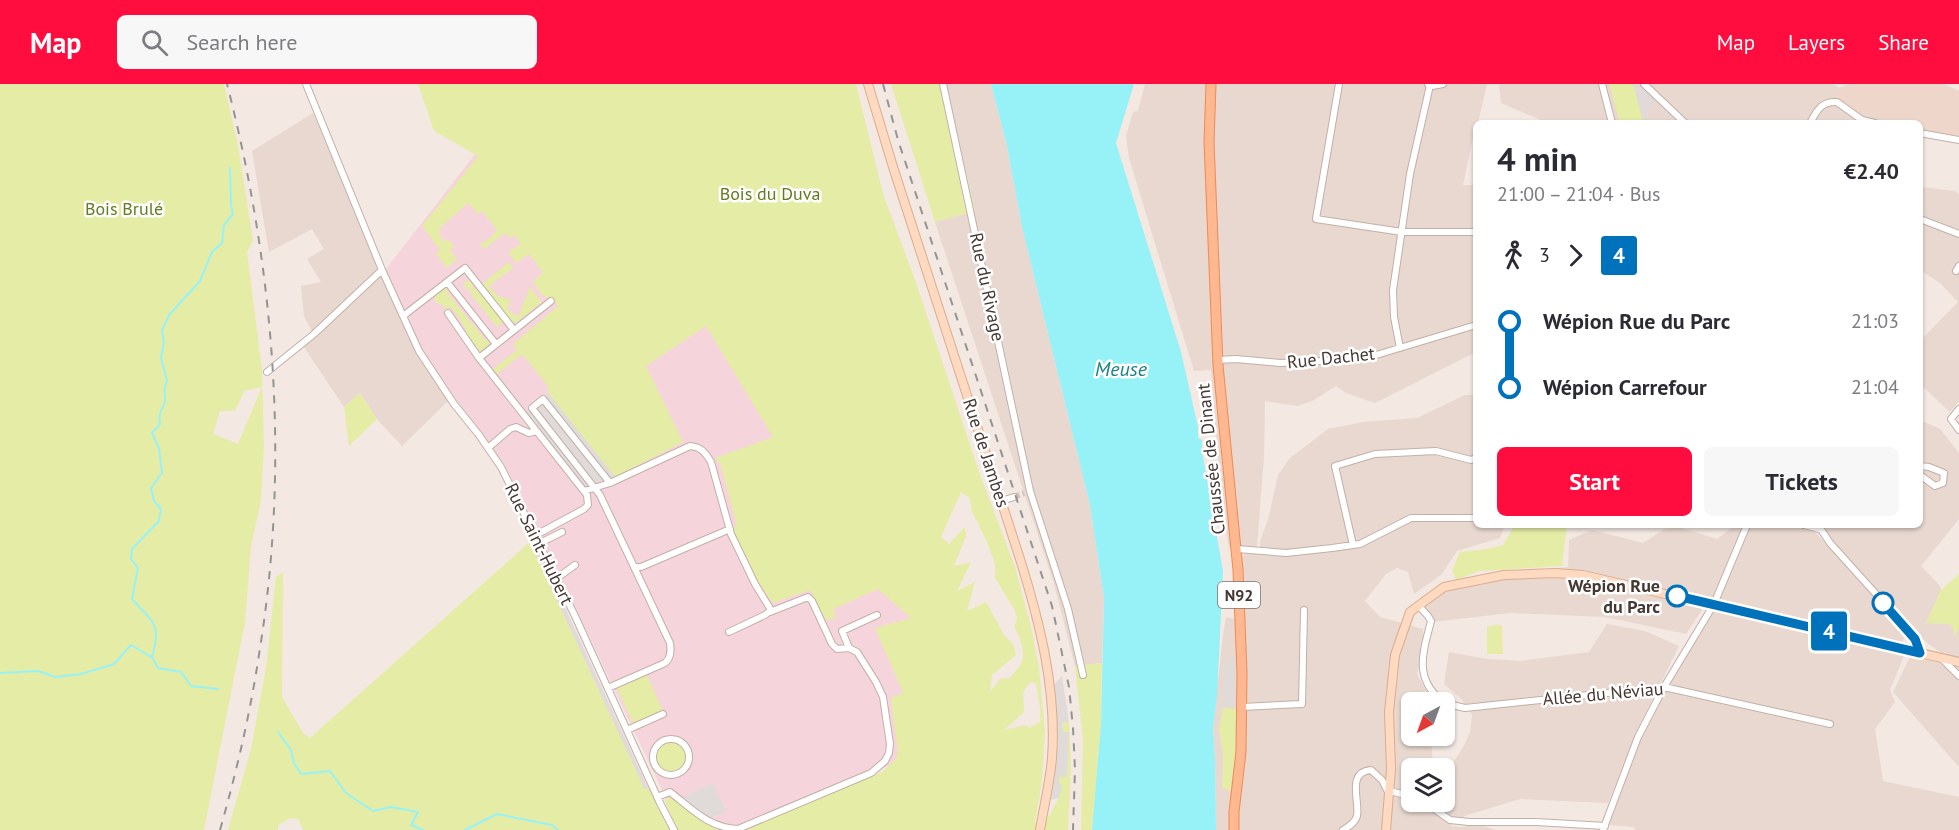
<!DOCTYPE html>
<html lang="en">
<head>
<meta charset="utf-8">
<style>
	body { margin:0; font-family:"PT Sans",sans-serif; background:#f7f7f7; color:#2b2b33; height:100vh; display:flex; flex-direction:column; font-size:22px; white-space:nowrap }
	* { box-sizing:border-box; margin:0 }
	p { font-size:20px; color:#7c7c81 }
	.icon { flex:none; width:33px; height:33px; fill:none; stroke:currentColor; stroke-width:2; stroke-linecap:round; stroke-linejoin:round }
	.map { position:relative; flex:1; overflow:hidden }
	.details { position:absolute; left:1473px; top:36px; width:450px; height:408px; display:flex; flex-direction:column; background:#fff; border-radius:9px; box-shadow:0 2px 4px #0004 }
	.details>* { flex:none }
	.badge { padding:0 12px; border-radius:4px; font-size:21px; line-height:39px }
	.needle { width:39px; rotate:221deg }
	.controls { position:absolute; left:1401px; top:608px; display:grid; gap:12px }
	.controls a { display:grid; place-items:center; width:54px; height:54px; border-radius:9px; background:#fff; box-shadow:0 2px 4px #0004; font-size:30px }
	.map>.badge { position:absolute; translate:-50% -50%; box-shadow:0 0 0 3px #fff }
	.legs { display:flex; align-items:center; gap:9px; height:66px; padding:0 24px; font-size:20px }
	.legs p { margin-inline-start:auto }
	.summary { display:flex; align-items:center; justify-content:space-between; height:102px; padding:0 24px }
	h1 { font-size:33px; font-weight:800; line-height:45px }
	.button { display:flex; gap:12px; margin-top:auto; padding:12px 24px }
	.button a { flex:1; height:69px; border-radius:9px; background:#ff0d3e; color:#fff; font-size:24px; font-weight:800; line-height:69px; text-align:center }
	.button a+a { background:#f7f7f7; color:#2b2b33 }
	ul { padding:0 24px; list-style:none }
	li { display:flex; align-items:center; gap:21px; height:66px; font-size:22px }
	li i { display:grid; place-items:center; width:9px; height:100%; margin:0 8px; background:currentColor }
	li i::after { content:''; width:15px; height:15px; margin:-8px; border:4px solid; border-radius:50%; background:#fff }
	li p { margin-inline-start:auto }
	li:first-child i { background:linear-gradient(#0000 50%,currentColor 0) }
	li:last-child i { background:linear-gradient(currentColor 50%,#0000 0) }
	header { display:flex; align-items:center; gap:36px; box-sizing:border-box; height:84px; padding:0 30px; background:#ff0d3e; color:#fff }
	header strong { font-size:28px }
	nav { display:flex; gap:33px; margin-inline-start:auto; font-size:21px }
	.search { width:420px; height:54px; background:#f7f7f7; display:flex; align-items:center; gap:15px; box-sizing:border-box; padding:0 21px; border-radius:9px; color:#7c7c81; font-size:22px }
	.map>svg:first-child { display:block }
	.residential { fill:#e8d8d0 }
	.education { fill:#eed7ca }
	.medical { fill:#f6d4db }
	.green { fill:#e5eca6; fill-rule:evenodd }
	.parking { fill:#e0dad8 }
	.water { fill:#97f2f7 }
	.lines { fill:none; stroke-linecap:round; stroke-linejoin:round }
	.stream { stroke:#97f2f7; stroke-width:2 }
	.minor-tunnel { stroke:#d0c5bf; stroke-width:6; stroke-dasharray:6 3; stroke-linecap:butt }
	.minor-casing { stroke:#c2b0a7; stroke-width:8 }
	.secondary-casing { stroke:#dbac8f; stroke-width:10 }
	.primary-casing { stroke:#ef8a54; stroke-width:11 }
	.minor { stroke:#fff; stroke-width:6 }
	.secondary { stroke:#ffdac0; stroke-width:8 }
	.primary { stroke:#ffb88f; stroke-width:9 }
	.rail { stroke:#949494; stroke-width:2; stroke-dasharray:8 8; stroke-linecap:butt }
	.line-1-casing { stroke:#fff; stroke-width:14 }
	.line-1 { stroke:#0072bc; stroke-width:9 }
	.stop-1-dot { fill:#fff; stroke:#0072bc; stroke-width:3 }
	.labels { text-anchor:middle; stroke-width:5; stroke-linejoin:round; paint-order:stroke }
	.shield { fill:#fff; stroke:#7d7370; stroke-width:1.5 }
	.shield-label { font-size:16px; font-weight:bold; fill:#453732 }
	.park-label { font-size:18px; fill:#637c20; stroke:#fff }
	.street-label { font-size:18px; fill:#453732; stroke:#fff }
	.stop-label { font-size:18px; font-weight:bold; fill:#453732; stroke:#fff; text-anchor:end }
	.water-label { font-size:20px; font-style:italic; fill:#1c8088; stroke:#fff }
</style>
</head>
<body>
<header>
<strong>Map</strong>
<div class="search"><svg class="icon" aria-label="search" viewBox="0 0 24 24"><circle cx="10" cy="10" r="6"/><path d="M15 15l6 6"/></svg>Search here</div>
<nav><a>Map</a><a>Layers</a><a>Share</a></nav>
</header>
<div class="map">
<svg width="1959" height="746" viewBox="0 0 1959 746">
	<rect width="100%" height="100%" fill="#f3e8e2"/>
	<path class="residential" d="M946,0H991L1007,62L1022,143L1090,421L1104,514L1102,579L1075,582L1054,500L935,138L975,127Z
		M1145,0H1423L1429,3L1449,0H1487L1478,39H1476L1463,101H1476V268L1375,319L1346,309L1336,302L1314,316L1298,322L1265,317L1264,373L1257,462L1229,464L1222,424L1211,286L1194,287L1129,74L1126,52L1133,28L1138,27Z
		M1499,0H1832L1840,4L1850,0H1943L1959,7V52L1923,46L1920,53V39H1548L1501,19Z
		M313,29L419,267L449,316L402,362L377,335L360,309L344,323L302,260L313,250L304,232L301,202L321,198L307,175L324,165L312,145L269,168L252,67Z
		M1922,103L1954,107L1959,110V317L1950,328L1920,300V257L1958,218L1940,199L1920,186Z
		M1465,311H1476V441H1505L1500,454L1457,467L1442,490L1414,510L1408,488L1397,484L1386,490L1365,517L1380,533L1423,545L1424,564L1417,590L1430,613V618H1412V651H1431L1433,684H1412V717H1429V720L1430,717H1444L1445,691L1464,662L1470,648L1472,631L1461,615L1444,600L1449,568L1487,575L1521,577L1589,568L1607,540L1645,547L1679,562L1641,639L1608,719L1520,715L1467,731L1450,742L1462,743L1478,740L1496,746H1216L1215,676L1213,644L1223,551L1226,533L1234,535V485L1244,471L1260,466V457L1268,436L1278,391L1290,374L1328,345L1363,338L1417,334Z
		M1920,336L1940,345L1959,369V435L1921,482L1940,502L1941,506L1926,539L1949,540L1953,544L1955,552L1959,544V683L1893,608L1910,573L1944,576L1946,568L1942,569L1931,562L1909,543L1825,449L1822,441H1920Z
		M1671,441L1717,455L1735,441H1796L1815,448L1905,548L1901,565L1705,521L1686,550L1605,533L1510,529L1432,538L1422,525L1446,504L1495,490L1568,483L1569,456L1592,446L1643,459Z
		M1712,525L1904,572L1890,606L1895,618L1875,645L1883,697L1959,713V746H1635L1634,743L1608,741L1633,670L1653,625Z"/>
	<path class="education" d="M1850,0H1943L1959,7V52L1920,45V39H1898L1855,27L1835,12L1840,4Z"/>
	<path class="medical" d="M476,69L674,175L912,535L923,667L739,746H681L578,529L505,381L438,291L414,251L386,185Z"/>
	<path class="green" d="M0,0H224L238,61L253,157L247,168L262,286L264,362L261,417L251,462L245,538L204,746H0ZM262,303L238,360L213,350L220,327H235L244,307Z
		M418,0H856L883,110L915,196L980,391L1015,483L1032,547L1039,584L1045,647L1042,696L1035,739L1046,737L1059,714V692L1067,693L1068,648H1063L1062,639L1069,638L1071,686L1068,746H744L882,688L896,675L898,666L891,618L892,613L903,609L875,544L911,534L878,505L833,525L836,534L826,536L810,506L773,519L757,497L731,444L737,442L721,382L715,374L773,353L706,242L646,282L683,358L615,393L548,309V302L522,270L497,290L493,285L517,266L513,260L558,222L552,214L544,213L533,198L543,188L529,170L516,179L508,168L521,160L514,151L509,154L505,149L484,165L480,160L489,155L497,146L482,127L478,130L468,119L439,145L441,148L439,151L444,158L448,155L454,163L450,166L457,175L447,184L436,170L440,166L422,142L478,72L434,47ZM961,408L970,414L972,427L988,460L995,480V494L1014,525L1017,534L1014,544C1018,548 1019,552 1021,558C1026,577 1022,579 1010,594L1000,595L990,608L992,591L1016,571L1013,560L1004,551L986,518L967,527L975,498L957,507L971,478L954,482L966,452L965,443L949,460L941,453ZM1030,598L1036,599L1040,624V638L1029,644L1026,641L1004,646L1024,628L1023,608Z
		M891,0H946L975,127L935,138Z
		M1609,0H1631L1634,2L1643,39H1620Z
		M509,178L513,184L489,202L498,212L511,216L507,225L518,233L530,203L541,217V219L516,239L512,238L482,200Z
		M470,195L475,201L472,203L474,206L477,204L504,238L497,243L463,200Z
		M445,203L449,204L446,207L485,256L489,254L491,256C488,261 486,267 479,267L464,247L466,245L451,223L446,226L442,220L439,221L433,213Z
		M360,309L377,335L349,362L344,323Z
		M1512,441H1567L1562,482L1479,487L1456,496L1452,487L1460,468L1487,465L1503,461L1512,446Z
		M530,458L644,704L652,706L670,746H303L298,735L291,734L278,741V746H228L251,665L266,584L276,493L283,488L282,613L303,649L310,654Z
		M1959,490V544L1955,553L1953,544L1949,540L1926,539L1941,506Z
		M1502,541L1503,570H1487V542Z
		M1102,579L1101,640L1092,746H1081L1083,656L1075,582Z
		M646,589L663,627L634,641L616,602Z
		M1223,624L1236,625L1235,671L1232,707L1222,704L1223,673L1219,644Z
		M656 673a15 15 0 1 1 30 0a15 15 0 1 1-30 0Z
		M668,713L674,715L702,737L722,746H677L665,717Z"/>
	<path class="parking" d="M1631,0H1638L1655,14L1644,39L1634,2Z
		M548,309L615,393L580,401L524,329Z
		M539,467L649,706L644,704L535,469Z
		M1228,574H1234L1235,623L1221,622L1225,583L1228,579Z
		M1062,592L1069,638L1062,639L1063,648H1069L1067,693H1059V699L1062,702L1059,714L1050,716L1058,657L1053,602Z
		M713,699L726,728L709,734L683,713Z"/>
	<path class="water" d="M991,0H1134L1116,59L1181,268L1198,343V354L1202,356V367L1223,487L1217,613L1213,644L1215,676L1216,746H1092L1101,640L1104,514L1090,421L1022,143L1007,62Z"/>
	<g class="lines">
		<path class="stream" d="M0,589L38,587L55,593L81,590L114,580L131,561L151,573
			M218,605L191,602L181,588L158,584L152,573C162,539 153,539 132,515L138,484L131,475L132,465L159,437L161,425L154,417L151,404L162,389L159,364L152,349L160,340C158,325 164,326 165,316C165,308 163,304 167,297L161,274L164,258L162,246L169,231L200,197L212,168L222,159L224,141L233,130L231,121L230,84
			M278,648L291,666L294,679L301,690L330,687L346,709L373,727L391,723L418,728L411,741L423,746
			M465,746L497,730L552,741L558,746"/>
		<path class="minor-tunnel" d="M1014,413L1024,409"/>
		<defs>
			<path id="minor" d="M306,0L382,186L419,267L454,320L479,351L501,383L575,532L660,719L674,746
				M943,0L1030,407L1068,525L1083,591
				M1339,0L1316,135L1402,148H1476
				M1428,0L1432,2L1443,0
				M1602,0L1612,39
				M1644,0L1685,39
				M1810,39C1817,27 1821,17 1837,18L1862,36
				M1866,39L1862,36L1875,39
				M1920,49L1959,56
				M1920,135L1959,150
				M1956,187L1959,182
				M447,198L496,260
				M448,229L479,274L587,411L588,421L584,425L536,451
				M403,232L465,184L514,246
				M1400,264L1394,233L1393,206L1410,90L1430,1
				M479,274L551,217
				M1218,276L1236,275L1280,279L1363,275L1476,241
				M267,288L314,250L382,186
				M1959,325L1951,335L1959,346
				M488,364L510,345L516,343L529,349L536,347
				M1920,382L1929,383L1944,389L1943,399L1935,402L1920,391
				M584,407L610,399
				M1001,417L1014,413
				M1804,441L1819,445
				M1818,441L1830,459L1912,550L1918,560L1919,569
				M540,459L562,448
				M1353,461L1335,382L1375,370L1436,367L1471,376L1476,374
				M1237,465L1286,469L1332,464L1360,460L1411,434H1473
				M634,483H641L730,445
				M557,494L575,481
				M1419,522L1428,532L1431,537C1423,569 1413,594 1443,618
				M849,564L842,547L877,531
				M1941,574L1959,592
				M608,604L665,579C671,574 671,567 670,559L600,411L532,324L543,315L610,399L690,362C701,363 705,368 711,378L731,450L755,500L771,526L765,531L729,548
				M1444,619L1465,624L1664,603L1830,640
				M1242,623L1302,620L1304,526
				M627,646L663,630
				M653 673a18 18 0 1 1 36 0a18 18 0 1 1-36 0Z
				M657,713L670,708C692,725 709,744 738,745L871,689L885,677L889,669L890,660L883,613L876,598L857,568L849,564L837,565L832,560L812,517L808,513L770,528
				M1423,717L1450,736L1469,738H1536L1605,742
				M1343,746C1348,743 1355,739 1357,732C1360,717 1346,688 1371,686L1382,696L1387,706L1412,713
				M1603,746L1638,653L1664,603L1714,520L1747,441"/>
			<path id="secondary" d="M868,0L893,83L1020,475C1040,539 1057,607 1052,674C1050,698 1044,722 1040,746
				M1386,746L1391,685L1389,628L1395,571L1410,528L1444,503L1504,491L1555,489L1583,491L1959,578"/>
			<path id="primary" d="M1211,0L1209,58L1218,281L1238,486L1242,589L1241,668L1234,728V746"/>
		</defs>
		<use href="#minor" class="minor-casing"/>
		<use href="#secondary" class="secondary-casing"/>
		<use href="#primary" class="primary-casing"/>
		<use href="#minor" class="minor"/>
		<use href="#secondary" class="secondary"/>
		<use href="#primary" class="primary"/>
		<path class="rail" d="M883,0L898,56L1052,522L1069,603L1073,644L1075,685L1073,746
			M220,746C237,686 251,626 260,564C290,377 274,183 227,0"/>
	</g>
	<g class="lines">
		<defs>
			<path id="line-1" d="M1677,512L1920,569L1915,555L1883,519"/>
		</defs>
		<use href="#line-1" class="line-1-casing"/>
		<use href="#line-1" class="line-1"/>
	</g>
	<g class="stop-1-dot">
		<circle cx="1677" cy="512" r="10"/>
		<circle cx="1883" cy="519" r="10"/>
	</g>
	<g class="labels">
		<rect class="shield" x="1218" y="498" width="42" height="26" rx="4.5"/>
		<g class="shield-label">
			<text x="1239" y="517">N92</text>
		</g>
		<g class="park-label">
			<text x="770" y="116">Bois du Duva</text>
			<text x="124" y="131">Bois Brulé</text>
		</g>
		<g class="street-label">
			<text transform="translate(987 203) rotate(78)" y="6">Rue du Rivage</text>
			<text transform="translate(1331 274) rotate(-6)" y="6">Rue Dachet</text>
			<text transform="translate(986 369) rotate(72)" y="6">Rue de Jambes</text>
			<text transform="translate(1211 375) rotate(-96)" y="6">Chaussée de Dinant</text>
			<text transform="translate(539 460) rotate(64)" y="6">Rue Saint-Hubert</text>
			<text transform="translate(1603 610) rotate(-5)" y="6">Allée du Néviau</text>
		</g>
		<g class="stop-label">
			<text x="1660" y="508">Wépion Rue<tspan x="1660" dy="21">du Parc</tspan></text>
		</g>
		<g class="water-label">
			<text x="1121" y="292">Meuse</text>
		</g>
	</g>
</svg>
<div class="controls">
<a><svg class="needle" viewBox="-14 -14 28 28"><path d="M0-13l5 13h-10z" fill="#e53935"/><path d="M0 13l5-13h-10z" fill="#7c7c81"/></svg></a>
<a><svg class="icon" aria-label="layers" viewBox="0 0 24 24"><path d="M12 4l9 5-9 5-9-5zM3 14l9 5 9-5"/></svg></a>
</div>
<b class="badge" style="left:1829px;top:547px;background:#0072bc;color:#fff">4</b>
<section class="details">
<div class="summary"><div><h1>4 min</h1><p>21:00 – 21:04 · Bus</p></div><b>€2.40</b></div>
<div class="legs"><svg class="icon" aria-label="walk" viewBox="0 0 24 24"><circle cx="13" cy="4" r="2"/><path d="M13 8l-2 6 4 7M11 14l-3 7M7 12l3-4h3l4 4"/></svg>3<svg class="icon" aria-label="forward" viewBox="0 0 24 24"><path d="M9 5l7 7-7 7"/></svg><b class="badge" style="background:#0072bc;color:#fff">4</b></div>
<ul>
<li><i style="color:#0072bc"></i><b>Wépion Rue du Parc</b><p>21:03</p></li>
<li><i style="color:#0072bc"></i><b>Wépion Carrefour</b><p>21:04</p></li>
</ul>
<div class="button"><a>Start</a><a>Tickets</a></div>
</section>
</div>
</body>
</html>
